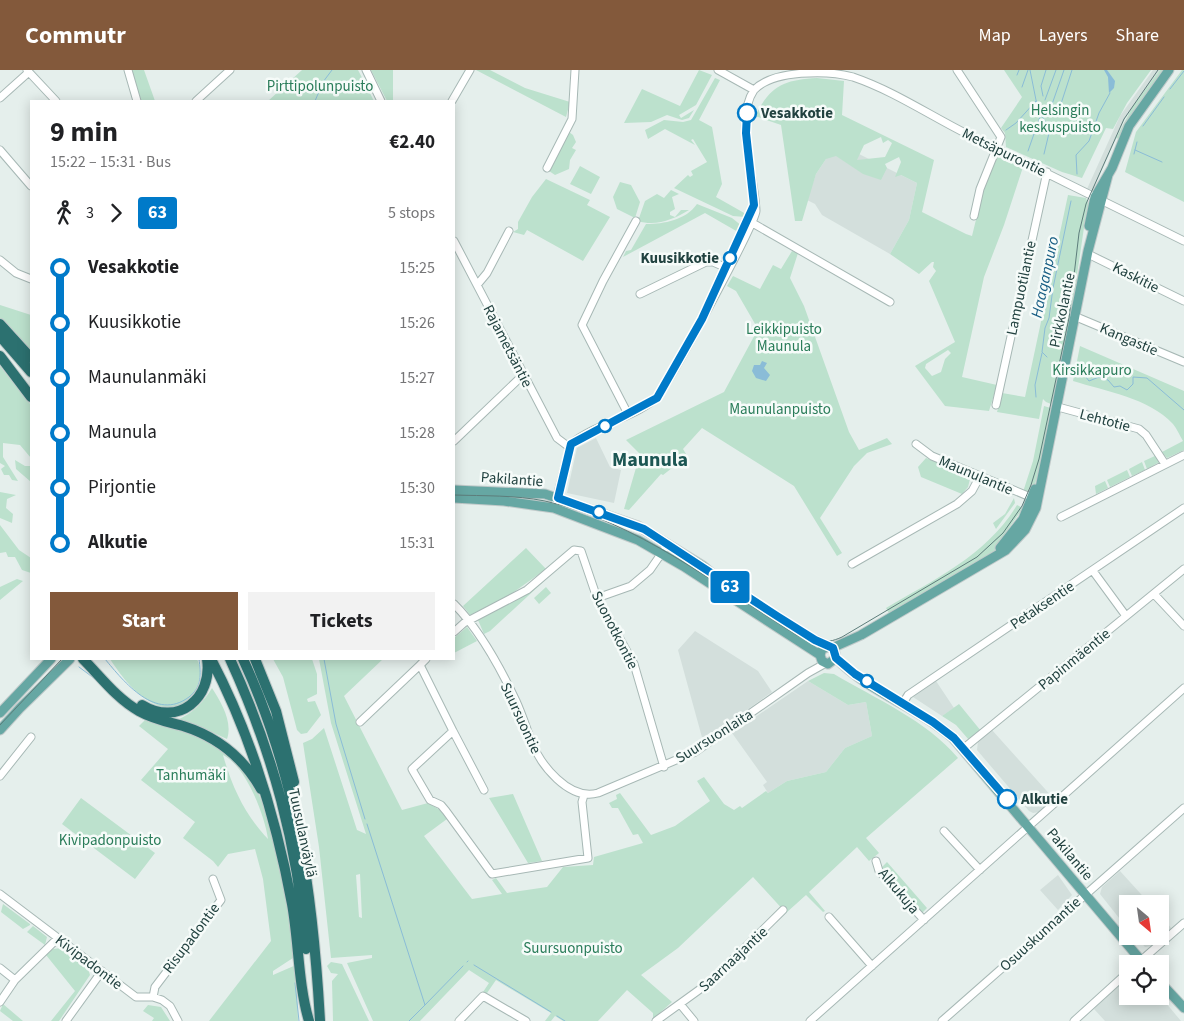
<!DOCTYPE html>
<html lang="en">
<head>
<meta charset="utf-8">
<style>
	body { margin:0; font-family:"Source Sans 3",sans-serif; background:#f2f2f2; color:#202124; height:100vh; display:flex; flex-direction:column; font-size:19px; white-space:nowrap }
	* { box-sizing:border-box; margin:0 }
	p { font-size:16px; color:#757577 }
	.icon { flex:none; width:28px; height:28px; fill:none; stroke:currentColor; stroke-width:2; stroke-linecap:round; stroke-linejoin:round }
	.map { position:relative; flex:1; overflow:hidden }
	.side { position:absolute; left:30px; top:30px; width:425px; height:560px; display:flex; flex-direction:column; background:#fff; border-radius:0px; box-shadow:0 2px 12px #0003 }
	.side>* { flex:none }
	.badge { padding:0 10px; border-radius:4px; font-size:18px; line-height:32px }
	.needle { width:32px; rotate:151deg }
	.tools { position:absolute; left:1119px; top:825px; display:grid; gap:10px }
	.tools a { display:grid; place-items:center; width:50px; height:50px; border-radius:0px; background:#fff; box-shadow:0 2px 12px #0003; font-size:25px }
	.map>.badge { position:absolute; translate:-50% -50%; box-shadow:0 0 0 2px #fff }
	.legs { display:flex; align-items:center; gap:8px; height:55px; padding:0 20px; font-size:16px }
	.legs p { margin-inline-start:auto }
	.overview { display:flex; align-items:center; justify-content:space-between; height:85px; padding:0 20px }
	h1 { font-size:28px; font-weight:700; line-height:38px }
	.primary-button { display:flex; gap:10px; margin-top:auto; padding:10px 20px }
	.primary-button a { flex:1; height:58px; border-radius:0px; background:#83593b; color:#fff; font-size:20px; font-weight:700; line-height:58px; text-align:center }
	.primary-button a+a { background:#f2f2f2; color:#202124 }
	ul { padding:0 20px; list-style:none }
	li { display:flex; align-items:center; gap:18px; height:55px; font-size:19px }
	li i { display:grid; place-items:center; width:8px; height:100%; margin:0 6px; background:currentColor }
	li i::after { content:''; width:12px; height:12px; margin:-6px; border:4px solid; border-radius:50%; background:#fff }
	li p { margin-inline-start:auto }
	li:first-child i { background:linear-gradient(#0000 50%,currentColor 0) }
	li:last-child i { background:linear-gradient(currentColor 50%,#0000 0) }
	header { display:flex; align-items:center; gap:30px; box-sizing:border-box; height:70px; padding:0 25px; background:#83593b; color:#fff }
	header strong { font-size:24px }
	nav { display:flex; gap:28px; margin-inline-start:auto; font-size:18px }
	.map>svg:first-child { display:block }
	.built { fill:#d3dfdc }
	.green { fill:#bce1cd; fill-rule:evenodd }
	.water { fill:#8abcd7 }
	.lines { fill:none; stroke-linecap:round; stroke-linejoin:round }
	.stream { stroke:#8abcd7; stroke-width:1 }
	.minor-casing { stroke:#a7b8b5; stroke-width:9 }
	.major-casing { stroke:#c1caca; stroke-width:11 }
	.highway-casing { stroke:#c1caca; stroke-width:12 }
	.minor { stroke:#fff; stroke-width:7 }
	.major { stroke:#66a7a3; stroke-width:9 }
	.highway { stroke:#2c7170; stroke-width:10 }
	.tram { stroke:#5d7d7b; stroke-width:1 }
	.line-1-casing { stroke:#fff; stroke-width:11 }
	.line-1 { stroke:#007ac9; stroke-width:8 }
	.stop-1-dot { fill:#fff; stroke:#007ac9; stroke-width:2.5 }
	.labels { text-anchor:middle; stroke-width:5; stroke-linejoin:round; paint-order:stroke }
	.park-label { font-size:15px; fill:#297c59; stroke:#f6fbf9 }
	.stop-label { font-size:15px; font-weight:bold; fill:#224240; stroke:#f6fbf9; text-anchor:start }
	.street-label { font-size:15px; fill:#224240; stroke:#f6fbf9 }
	.water-label { font-size:16px; font-style:italic; fill:#175d83; stroke:#f6fbf9 }
	.district-label { font-size:20px; font-weight:bold; fill:#1c5653; stroke:#f6fbf9 }
</style>
</head>
<body>
<header>
<strong>Commutr</strong>
<nav><a>Map</a><a>Layers</a><a>Share</a></nav>
</header>
<div class="map">
<svg width="1184" height="951" viewBox="0 0 1184 951">
	<rect width="100%" height="100%" fill="#e5efec"/>
	<path class="built" d="M1153,0H1160L1125,49L1093,120L1087,119L1120,46Z
		M843,76L917,113L909,150L890,184L822,145L815,134L807,130L816,104L834,77Z
		M596,368L610,397L621,400L614,433L567,423L577,378Z
		M695,561L758,601L772,622L703,671L678,580Z
		M808,611L848,635L866,632L872,666L845,678L826,702L787,711L768,723L763,715L767,712L732,663Z
		M936,611L954,638L942,646L913,627Z
		M992,660L1054,729L1039,742L1033,743L1029,741L977,680L978,671Z
		M1120,801L1150,834H1128L1127,858L1100,824L1102,817Z
		M1058,805L1072,825L1058,840L1040,820Z
		M1160,845L1172,859L1153,876L1145,877L1135,866H1160Z
		M1127,907L1128,926H1160L1181,951H1105L1094,939Z"/>
	<path class="green" d="M132,0H144L155,31H141Z
		M302,0H358L374,31H268Z
		M371,0H393V31H387Z
		M476,0H490L525,18L570,32L566,47Z
		M699,0L712,5L696,35L679,45L681,48L694,40L689,48L682,50L667,45L651,52L624,53L642,19L680,36Z
		M1004,0H1151L1127,33L1113,59L1106,58L1082,108L1062,102L1006,77L1005,63L1001,58L1022,27Z
		M1160,0H1164L1121,70L1116,68L1133,36Z
		M1182,0H1184V132L1125,102L1136,62Z
		M715,8L720,10L699,50L712,57L722,114L716,127L746,144L745,147L733,146L674,118L688,105L690,107L693,105L691,101L707,92L693,69L691,70L695,75L665,59L648,69L645,60L664,50L683,52L691,50Z
		M817,8L844,11L842,45L934,90L922,142L966,164L972,166L984,117L996,86L1023,97L1004,155L984,207L962,307L997,315L989,341L945,336L915,296L955,272L929,211L936,201L933,197L934,192H932L919,204L890,184L909,150L917,113L901,105L895,107L901,92L899,87L885,94L887,98L881,110L863,104L836,86L826,89L816,104L802,151H795L781,55L755,46C771,15 784,10 817,8ZM881,67L883,73L888,70L892,73L885,87L857,90L864,75ZM948,280L951,283L945,289L941,302L932,306L925,298L926,294Z
		M569,62L573,65L576,72L572,78L576,80L570,90L569,99L555,105L549,101Z
		M580,96L600,107L591,124L570,114Z
		M546,109L590,130L587,135L610,147L583,191L527,160L524,165L513,162L518,159V152L532,127Z
		M620,112L631,115L640,132L635,148L617,139L613,127Z
		M671,120L679,124L672,127L675,139L670,142V145L675,147L681,140H689C674,149 656,157 638,151L645,131L657,124L664,128Z
		M1068,125L1086,128L1090,138L1086,144L1077,205L1079,211L1056,330L1052,329L1051,334L1046,332L1043,329L1039,349L997,342L1002,323L1025,327Z
		M697,134L732,148L742,156L738,162L705,143L623,187L626,181L631,180L646,154C664,154 686,150 697,134Z
		M792,181L798,183L790,208L804,236L849,362L859,380L887,368L892,374L867,383L854,396L820,448L842,483L837,486L794,416L702,358L683,379L689,389L685,388L663,405L661,404L629,440L624,439L640,384L626,370L724,322L758,259L736,221L727,216L733,206L760,219L773,195L781,199Z
		M0,235L31,245V282L0,252Z
		M1080,276L1184,321V380L1167,388L1162,382L1183,371C1180,366 1177,359 1173,354C1149,328 1105,321 1073,311Z
		M0,296L31,335V388L20,375L3,373V387L18,411L12,410L9,405H4L1,399L5,396L0,393Z
		M1044,336L1054,339L1043,393L1032,421L1030,423L1023,422L1033,391Z
		M1157,385L1161,391L1147,399L1144,391Z
		M926,388L965,404L970,409L968,417L962,424L921,407L918,397Z
		M15,390L25,396H31V412L16,399Z
		M1142,392L1145,400L1132,406L1129,399Z
		M1127,400L1130,407L1110,417L1107,410Z
		M1105,411L1108,418L1096,424L1095,416Z
		M0,422L16,425L7,429L6,438L13,444L12,453L0,448Z
		M1014,428L1015,433L996,459L993,453L1005,444Z
		M1017,435L1023,438L1004,465L1006,467L995,481L890,545L886,538C935,509 987,485 1017,435Z
		M0,455L19,480L31,488V503L22,500L15,487H8L6,482L0,483Z
		M526,478L546,499L507,527L470,545L463,536Z
		M555,501L490,561L484,564L478,550L520,528Z
		M17,509L23,511L0,530V517Z
		M546,517L551,523L539,534L534,528Z
		M467,557L477,571L454,583V568Z
		M110,589H197C209,614 184,646 157,635C137,627 121,606 110,589Z
		M273,589H312L317,604V624L307,629L308,632L315,631L321,645L307,663L301,664L297,660L283,607Z
		M319,589H383L344,626L402,740L428,733L440,740L447,749L424,766L472,829L502,824L492,810L496,808L507,823L547,817L563,797L593,795L594,787L643,773L638,764L633,765L618,738H612L609,733L617,729L616,725L620,723L651,765L675,756L710,731L697,711L704,707L724,734L734,740L740,736L742,738L766,721L768,723L787,711L826,702L845,678L872,666L866,632L848,635L808,611L824,603L834,604C876,629 926,650 958,688L866,768L879,783L869,791L857,777L809,822L825,841L823,842L806,825L786,843L753,807L678,878L641,905L672,932L653,949V943L627,920L598,951H563L555,946L551,951H545L551,943L496,910L487,923L483,922L489,913L469,900L420,951H373L347,893L372,888V885L331,888L319,777L303,673L312,669L324,658L357,760L366,764L331,653ZM360,804L362,848L359,847L356,805Z
		M212,618C221,632 233,652 227,669L196,655L177,650C193,643 203,633 212,618Z
		M959,634L981,661L969,670L956,655L942,646Z
		M146,649L199,666L225,680L252,709L266,741L284,813L296,886L273,901V905L296,895L298,951H209L271,871L263,809L255,779L228,784L218,797L213,791L183,768L195,752L141,710L168,679L139,656ZM223,685C246,696 265,746 268,769C245,745 232,717 223,685Z
		M513,724L542,791L528,793L489,728Z
		M81,728L155,783L135,809L62,754Z
		M887,792L927,838L921,844L881,798Z
		M3,834L30,854V855L23,859L1,842Z
		M33,856L47,867L45,875L27,862Z
		M61,878L88,899L90,905L59,951H51L75,921L46,885L53,879Z
		M331,892L342,894L369,951H333L332,911L338,904L331,903L327,896Z
		M3,934L23,951H13L0,941Z
		M148,935L161,937L170,951H152L154,948L143,941Z"/>
	<path class="water" d="M1104,0H1107L1115,11L1114,18L1109,23L1108,7Z
		M762,291L767,293L764,298L770,305L766,311L756,308L752,301L754,295H760Z"/>
	<g class="lines">
		<path class="stream" d="M1030,0L1038,40L1050,59L1044,84
			M1017,5L1019,0
			M1022,17L1028,0
			M1170,19L1184,1
			M1043,26L1041,16L1046,0
			M1045,30L1056,0
			M315,31L323,12L332,0
			M1050,40L1064,0
			M1058,43L1072,0
			M1143,56L1164,27
			M1006,60L1016,53L1036,31
			M1135,80L1162,92
			M1028,81L1041,44
			M1134,84L1137,72
			M1077,104L1076,85L1089,71L1099,43L1110,23
			M1047,287L1042,282L1045,258L1049,248L1053,218L1071,131
			M1079,298L1089,311L1099,307L1108,310L1114,317L1120,316L1127,320L1133,314V307L1147,308L1184,340
			M1036,327L1035,315L1042,283
			M105,589C124,612 156,652 189,627C202,617 201,604 199,589
			M324,589L336,654L365,749
			M79,597L95,609
			M367,754L425,935L409,951
			M467,892L468,891
			M474,895L551,942
			M295,913L299,951
			M425,935L463,896
			M557,946L565,951"/>
		<defs>
			<path id="minor" d="M27,0L56,31
				M128,0L137,31
				M366,0L381,31
				M718,0L754,20
				M957,0L1001,67L980,119L974,146
				M0,28L29,2
				M196,31L230,0
				M452,31L470,0
				M0,80L31,116
				M547,98L572,49L575,0
				M749,151L890,232
				M454,171L557,368L569,377
				M1088,184L1184,231
				M0,190L16,203L31,209
				M477,215L487,203L509,161
				M640,224L706,192H713L729,199
				M1074,246L1184,292
				M996,335L1047,102
				M1058,337L1139,359L1146,365L1165,394
				M628,344L582,255L603,211L636,151
				M454,371L523,305
				M916,374L932,386L1035,429
				M554,438L571,374C595,354 631,349 655,329C666,320 756,152 756,141C755,107 734,49 754,20C773,0 827,0 853,7C894,21 929,45 967,64C1039,100 1112,135 1184,171
				M1061,447L1184,385
				M852,494L957,434L972,421L980,406
				M1093,501L1126,546
				M1154,524L1184,556
				M597,528L631,516L650,500L668,474
				M454,534C480,560 500,597 516,631C522,644 526,657 531,670C540,695 569,731 598,723L695,682L808,603L826,593
				M454,562L464,553L527,520L574,480L581,481L597,528L634,594L664,697
				M426,589L420,595L453,661L412,699L413,701L430,730L441,735L446,741L492,804L588,788L582,732L584,725
				M903,633L908,625L1184,438
				M360,652L420,595
				M453,661L484,720
				M964,678L1184,499
				M0,706L31,667
				M944,761L980,800
				M876,791L879,801L924,850
				M0,824L136,927H153L162,930L170,936L178,951
				M829,847L872,896
				M1137,894L1184,853
				M0,898L15,910
				M153,927L155,917L221,830L213,809
				M0,932L15,910L58,868
				M680,934L694,951
				M66,951L102,901
				M459,951L483,926L526,951
				M656,951L710,912L783,840
				M810,951L1184,618
				M942,951L1184,738
				M1074,951L1128,902"/>
			<path id="major" d="M1089,156L1095,127L1112,98L1129,56L1169,0
				M454,420L545,424L638,456L703,496L722,512L813,569L834,579L836,588L828,594L822,591L820,585L822,579L828,577
				M454,428L504,431L554,438L638,470L683,496L820,585
				M1000,478L1023,449L1035,419
				M832,578L861,565L1006,480L1025,460L1036,438L1088,181L1108,105
				M836,588C868,622 918,637 953,668L1144,894
				M0,643L51,589
				M0,660L20,638L70,589
				M1160,912L1184,938"/>
			<path id="highway" d="M0,254L31,288
				M0,266L31,302
				M0,286L31,327
				M83,589C100,606 117,629 139,641C153,649 168,652 183,656C218,667 243,687 261,719
				M211,589C252,667 276,748 292,834C299,873 298,914 309,951
				M230,589C273,683 298,775 306,879
				M243,589C297,706 313,824 320,951
				M255,589L276,641L294,712
				M142,635C178,657 213,628 207,589"/>
		</defs>
		<use href="#minor" class="minor-casing"/>
		<use href="#major" class="major-casing"/>
		<use href="#highway" class="highway-casing"/>
		<use href="#minor" class="minor"/>
		<use href="#major" class="major"/>
		<use href="#highway" class="highway"/>
		<path class="tram" d="M454,425C484,426 515,425 545,431C635,451 718,516 795,564C810,573 825,575 842,567L977,487L1003,463L1022,436L1031,415L1039,389L1069,248L1079,163L1086,134L1124,49L1158,0
			M0,655L62,589"/>
	</g>
	<g class="lines">
		<defs>
			<path id="line-1" d="M747,43L746,63L754,135L702,249L657,328L571,374L558,428L644,459L777,546L815,570L833,578L836,588L855,604L933,652L954,668L1007,729"/>
		</defs>
		<use href="#line-1" class="line-1-casing"/>
		<use href="#line-1" class="line-1"/>
	</g>
	<g class="stop-1-dot">
		<circle cx="747" cy="43" r="9"/>
		<circle cx="730" cy="188" r="6"/>
		<circle cx="605" cy="356" r="6"/>
		<circle cx="599" cy="442" r="6"/>
		<circle cx="867" cy="611" r="6"/>
		<circle cx="1007" cy="729" r="9"/>
	</g>
	<g class="labels">
		<g class="park-label">
			<text x="320" y="21">Pirttipolunpuisto</text>
			<text x="1060" y="45">Helsingin<tspan x="1060" dy="17">keskuspuisto</tspan></text>
			<text x="784" y="264">Leikkipuisto<tspan x="784" dy="17">Maunula</tspan></text>
			<text x="1092" y="305">Kirsikkapuro</text>
			<text x="780" y="344">Maunulanpuisto</text>
			<text x="191" y="710">Tanhumäki</text>
			<text x="110" y="775">Kivipadonpuisto</text>
			<text x="573" y="883">Suursuonpuisto</text>
		</g>
		<g class="stop-label">
			<text x="761" y="48">Vesakkotie</text>
			<text x="719" y="193" text-anchor="end">Kuusikkotie</text>
			<text x="1021" y="734">Alkutie</text>
		</g>
		<g class="street-label">
			<text transform="translate(1004 82) rotate(26)" y="5">Metsäpurontie</text>
			<text transform="translate(1136 207) rotate(27)" y="5">Kaskitie</text>
			<text transform="translate(1021 218) rotate(-78)" y="5">Lampuotilantie</text>
			<text transform="translate(1062 240) rotate(-78)" y="5">Pirkkolantie</text>
			<text transform="translate(1129 269) rotate(23)" y="5">Kangastie</text>
			<text transform="translate(508 276) rotate(63)" y="5">Rajametsäntie</text>
			<text transform="translate(1105 350) rotate(15)" y="5">Lehtotie</text>
			<text transform="translate(976 405) rotate(23)" y="5">Maunulantie</text>
			<text transform="translate(512 409) rotate(4)" y="5">Pakilantie</text>
			<text transform="translate(1042 535) rotate(-34)" y="5">Petaksentie</text>
			<text transform="translate(615 560) rotate(63)" y="5">Suonotkontie</text>
			<text transform="translate(1074 589) rotate(-39)" y="5">Papinmäentie</text>
			<text transform="translate(521 648) rotate(65)" y="5">Suursuontie</text>
			<text transform="translate(714 666) rotate(-32)" y="5">Suursuonlaita</text>
			<text transform="translate(303 763) rotate(78)" y="5">Tuusulanväylä</text>
			<text transform="translate(1070 784) rotate(50)" y="5">Pakilantie</text>
			<text transform="translate(899 821) rotate(50)" y="5">Alkukuja</text>
			<text transform="translate(1040 864) rotate(-42)" y="5">Osuuskunnantie</text>
			<text transform="translate(191 868) rotate(-53)" y="5">Risupadontie</text>
			<text transform="translate(733 889) rotate(-43)" y="5">Saarnaajantie</text>
			<text transform="translate(89 892) rotate(37)" y="5">Kivipadontie</text>
		</g>
		<g class="water-label">
			<text transform="translate(1044 207) rotate(-78)" y="6">Haaganpuro</text>
		</g>
		<g class="district-label">
			<text x="650" y="396">Maunula</text>
		</g>
	</g>
</svg>
<div class="tools">
<a><svg class="needle" viewBox="-14 -14 28 28"><path d="M0-13l5 13h-10z" fill="#e53935"/><path d="M0 13l5-13h-10z" fill="#757577"/></svg></a>
<a><svg class="icon" aria-label="locate" viewBox="0 0 24 24"><circle cx="12" cy="12" r="6"/><path d="M12 2v4M12 18v4M2 12h4M18 12h4"/></svg></a>
</div>
<b class="badge" style="left:730px;top:517px;background:#007ac9;color:#fff">63</b>
<section class="side">
<div class="overview"><div><h1>9 min</h1><p>15:22 – 15:31 · Bus</p></div><b>€2.40</b></div>
<div class="legs"><svg class="icon" aria-label="walk" viewBox="0 0 24 24"><circle cx="13" cy="4" r="2"/><path d="M13 8l-2 6 4 7M11 14l-3 7M7 12l3-4h3l4 4"/></svg>3<svg class="icon" aria-label="forward" viewBox="0 0 24 24"><path d="M9 5l7 7-7 7"/></svg><b class="badge" style="background:#007ac9;color:#fff">63</b><p>5 stops</p></div>
<ul>
<li><i style="color:#007ac9"></i><b>Vesakkotie</b><p>15:25</p></li>
<li><i style="color:#007ac9"></i><span>Kuusikkotie</span><p>15:26</p></li>
<li><i style="color:#007ac9"></i><span>Maunulanmäki</span><p>15:27</p></li>
<li><i style="color:#007ac9"></i><span>Maunula</span><p>15:28</p></li>
<li><i style="color:#007ac9"></i><span>Pirjontie</span><p>15:30</p></li>
<li><i style="color:#007ac9"></i><b>Alkutie</b><p>15:31</p></li>
</ul>
<div class="primary-button"><a>Start</a><a>Tickets</a></div>
</section>
</div>
</body>
</html>
